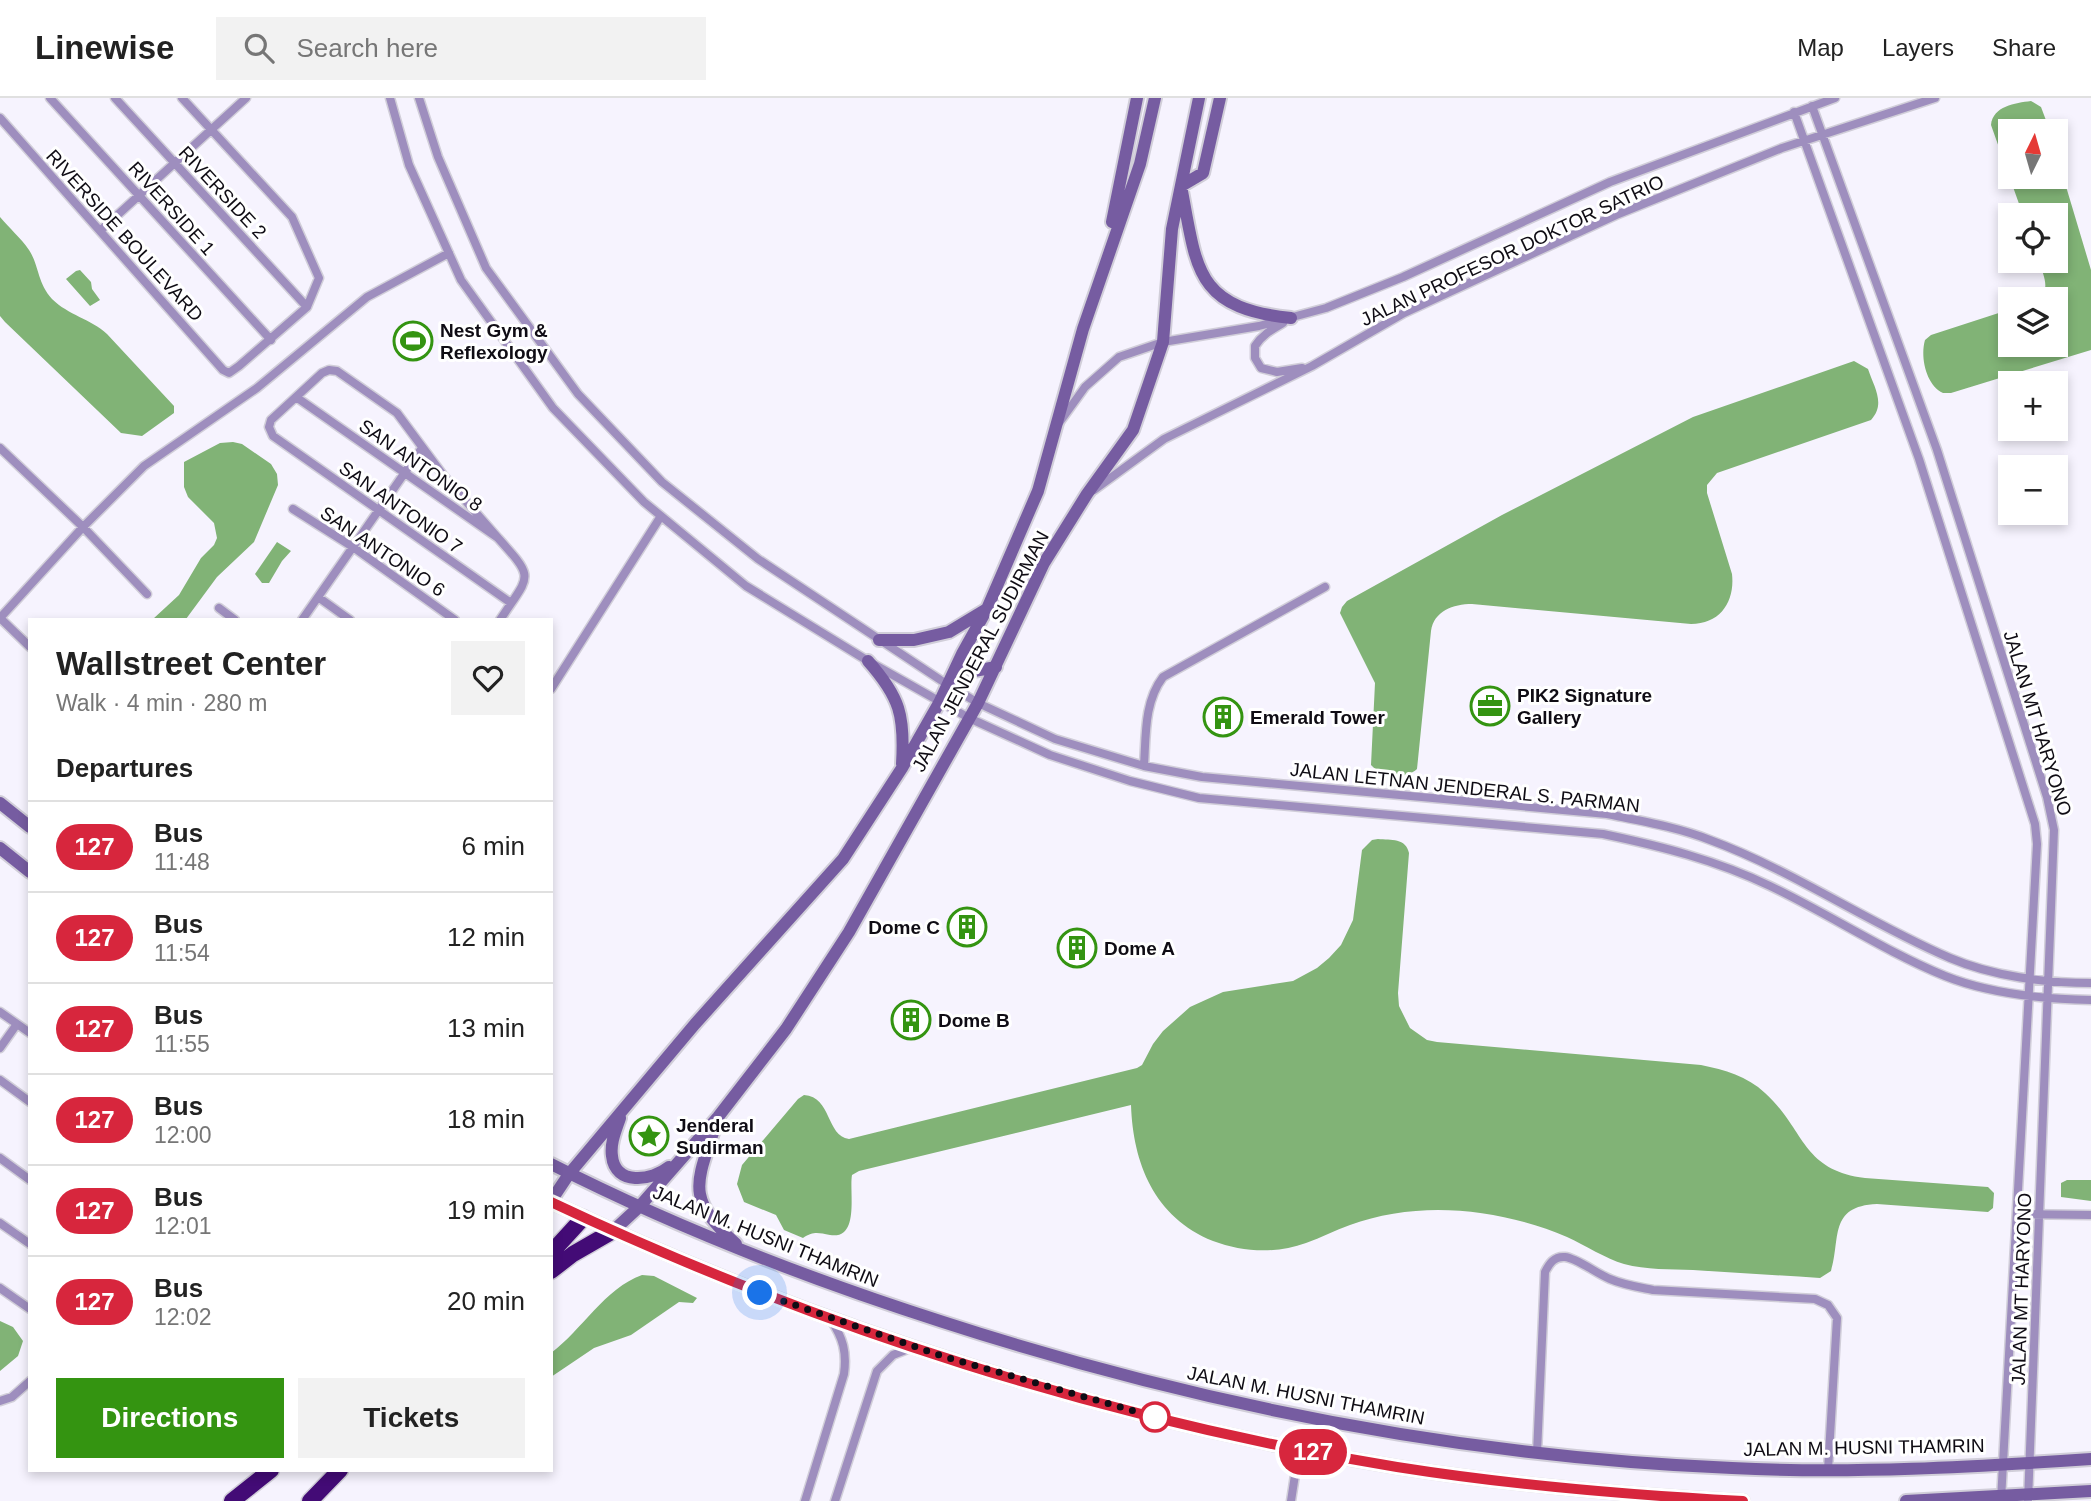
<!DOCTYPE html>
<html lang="en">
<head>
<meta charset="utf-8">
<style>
	body { margin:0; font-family:Arial,sans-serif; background:#f2f2f2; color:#222; height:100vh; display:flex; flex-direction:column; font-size:26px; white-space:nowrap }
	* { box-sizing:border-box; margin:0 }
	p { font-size:23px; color:#767676 }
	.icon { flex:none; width:38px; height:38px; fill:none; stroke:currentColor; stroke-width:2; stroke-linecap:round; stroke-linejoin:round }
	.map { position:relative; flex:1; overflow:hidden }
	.side { position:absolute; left:28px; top:520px; width:525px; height:854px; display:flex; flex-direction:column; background:#fff; border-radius:0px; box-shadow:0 4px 10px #0003 }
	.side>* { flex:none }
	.badge { padding:0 14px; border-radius:23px; font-size:24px; line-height:46px }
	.needle { width:46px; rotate:5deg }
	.buttons { position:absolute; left:1998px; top:21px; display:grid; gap:14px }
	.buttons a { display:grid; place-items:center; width:70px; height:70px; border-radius:0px; background:#fff; box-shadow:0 4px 10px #0003; font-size:35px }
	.you { position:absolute; width:35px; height:35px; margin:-18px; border:5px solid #fff; border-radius:50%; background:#1a73e8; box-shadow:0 0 0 10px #1a73e833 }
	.map>.badge { position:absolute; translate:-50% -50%; box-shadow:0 0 0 4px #fff }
	h2 { padding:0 28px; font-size:26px; line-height:63px }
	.round { display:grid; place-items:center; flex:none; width:74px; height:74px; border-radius:0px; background:#f2f2f2 }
	.head { display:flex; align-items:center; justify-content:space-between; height:119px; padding:0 28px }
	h1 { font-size:33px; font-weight:700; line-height:52px }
	.action { display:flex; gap:14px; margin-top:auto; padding:14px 28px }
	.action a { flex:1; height:80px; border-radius:0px; background:#349411; color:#fff; font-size:28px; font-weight:700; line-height:80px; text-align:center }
	.action a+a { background:#f2f2f2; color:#222 }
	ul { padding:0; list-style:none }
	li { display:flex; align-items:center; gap:21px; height:91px; padding:0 28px; border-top:2px solid #e0e0e0 }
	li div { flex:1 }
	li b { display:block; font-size:26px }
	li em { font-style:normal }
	li .badge { min-width:77px; font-weight:700; text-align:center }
	header { display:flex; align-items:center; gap:42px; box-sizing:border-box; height:98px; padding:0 35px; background:#fff; border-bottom:2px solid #e0e0e0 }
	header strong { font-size:33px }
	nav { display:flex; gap:38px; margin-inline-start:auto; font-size:24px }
	.search { width:490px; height:63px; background:#f2f2f2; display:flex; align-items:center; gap:18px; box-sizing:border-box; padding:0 24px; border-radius:0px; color:#767676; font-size:26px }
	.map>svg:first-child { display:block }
	.water { fill:#81b376 }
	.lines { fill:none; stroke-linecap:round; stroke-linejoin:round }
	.street-casing { stroke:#d1ced9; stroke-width:11 }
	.secondary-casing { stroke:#d1ced9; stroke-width:16 }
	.highway-casing { stroke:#d1ced9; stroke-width:19 }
	.street { stroke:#9e8ebe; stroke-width:8 }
	.secondary { stroke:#765ca1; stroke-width:12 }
	.highway { stroke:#430b76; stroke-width:16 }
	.line-casing { stroke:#fff; stroke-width:16 }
	.line { stroke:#d7263d; stroke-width:10 }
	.walk { stroke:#0f0c14; stroke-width:7; stroke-dasharray:0 12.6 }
	.stop-dot { fill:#fff; stroke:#d7263d; stroke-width:3.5 }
	.labels { text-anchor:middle; stroke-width:6; stroke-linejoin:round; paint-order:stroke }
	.street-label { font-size:19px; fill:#0f0c14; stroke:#fff }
	.poi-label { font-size:19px; font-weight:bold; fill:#0f0c14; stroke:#fff; text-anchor:start }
</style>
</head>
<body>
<header>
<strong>Linewise</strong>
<div class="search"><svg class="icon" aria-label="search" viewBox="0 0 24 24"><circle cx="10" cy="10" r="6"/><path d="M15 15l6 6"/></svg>Search here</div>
<nav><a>Map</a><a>Layers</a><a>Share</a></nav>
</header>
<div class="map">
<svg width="2091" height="1403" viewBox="0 0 2091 1403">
	<rect width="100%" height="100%" fill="#f6f3fe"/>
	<path class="water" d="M2031,3L2041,9L2050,33H2011V79H2056V55L2091,172V252L1951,295H1943C1926,287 1920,259 1925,242L1931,237L2011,211V247H2056V201H2039C2051,190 2043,177 2039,163H2056V117H2023L1991,27C1993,8 2015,5 2031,3Z
		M0,119C9,130 21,140 29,152C39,167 37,184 52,201C68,217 91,221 107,236L174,308V315L142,338L121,335L5,224L0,218Z
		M80,172L91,184L92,191L100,202L90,208L66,181L76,173Z
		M1854,263L1868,271C1874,289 1886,306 1871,322L1717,375L1707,387V395L1732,476C1735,503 1721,526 1691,526L1472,506C1453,506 1434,513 1431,533L1417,671C1405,682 1382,679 1371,667L1375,585L1340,515L1342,509L1347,503L1502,417L1693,319Z
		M233,344L242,346L271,366L277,376L278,387L254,444L217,479L186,521H153L179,497L201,460L214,447L217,440L214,425L188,399L184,389V364L220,345Z
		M277,444L291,453L282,463L269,485H262L255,476Z
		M1378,741C1391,742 1406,740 1409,755L1398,895L1399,908L1410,930L1427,942L1437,944L1701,967C1725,972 1747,978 1765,995C1805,1031 1801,1072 1865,1080L1988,1089L1994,1095L1993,1110L1988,1114L1877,1106C1828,1108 1841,1141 1831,1173L1820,1180C1777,1177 1735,1175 1693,1172C1671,1171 1646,1172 1624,1166C1606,1161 1585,1147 1567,1139C1528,1122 1481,1112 1438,1112C1409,1112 1377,1117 1350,1127C1335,1132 1321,1140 1306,1145C1276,1156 1242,1154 1213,1143C1154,1119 1133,1065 1131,1007L859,1073L852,1077C849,1094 860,1142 830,1137C818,1135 814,1133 803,1140L784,1132L776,1117L744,1104L737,1086L742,1067L798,1001L804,997C832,999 826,1038 849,1041L1137,970L1142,967L1153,946L1163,933L1190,909L1223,894L1293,883L1317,870L1329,860L1341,847L1353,822L1362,752L1372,742Z
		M2067,1082H2091V1103L2061,1099V1085Z
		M642,1177L654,1178L697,1200L693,1205L679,1204L631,1237L594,1250L551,1279V1255C582,1232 605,1190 642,1177Z
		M0,1223L13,1229L23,1243L18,1258L0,1273Z"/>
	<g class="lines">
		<defs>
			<path id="street" d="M50,0L271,242
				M115,0L307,209
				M390,0L409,67L461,182L553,310L644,404L746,488L868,563L969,620L1050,657L1130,683L1199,700L1603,736C1660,748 1716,762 1770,788C1829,816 1884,853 1945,878C1990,896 2043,901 2091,902
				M419,0L438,59L486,170L578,296L662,384L758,461L948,587L978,605L1055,641L1144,668L1202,679L1607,716C1641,723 1677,729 1710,742C1794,773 1868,825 1950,860C1992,878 2045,885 2091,885
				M1812,8L1937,352L2047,699L2054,732L2028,1403
				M1794,14L1919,361L2035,726L2037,746L2001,1402
				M0,20L223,272L229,275L239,268L307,209L319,180L292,119L182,0
				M101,132L246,0
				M1283,225C1271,232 1262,237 1255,248V260L1261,270L1277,274L1302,270
				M296,299L498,440C536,482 530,476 500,522
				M1059,325L1085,289L1119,259L1163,244L1259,228L1326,210L1403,179L1610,84L1835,0
				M0,350L83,429L147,496
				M1094,392L1164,341L1312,268L1404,215L1616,117L1782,50L1935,0
				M293,411L353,449L455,522
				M498,440L443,377L397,315L337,273L329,272L322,275L271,322L269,329L273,338L511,505
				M318,499L350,522
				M219,510L235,522
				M0,520L83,429L144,368L257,290L367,199L449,155
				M0,520L30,549
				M302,522L422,350
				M551,591L661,418
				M1144,668C1146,637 1144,604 1163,579L1325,489
				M0,914L30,935
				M0,950L17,926
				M0,982L30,1004
				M0,1060L30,1082
				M2017,1116L2091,1117
				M0,1125L30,1146
				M0,1190L30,1211
				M0,1303L12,1299L30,1283
				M1537,1355L1545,1174C1549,1166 1554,1158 1565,1159C1577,1160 1597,1176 1610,1181C1624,1187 1638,1189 1653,1192L1815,1201L1828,1207L1837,1220L1828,1372
				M805,1403L844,1276C847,1254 843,1240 831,1222
				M835,1403L877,1273L893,1257L913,1249
				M1291,1403L1299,1351"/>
			<path id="secondary" d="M1220,0L1203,75L1181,88C1197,170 1194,210 1291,220
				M1112,124L1137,0
				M879,542H914L949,534L987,511
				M962,556L966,567L974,573L996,569
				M868,563C900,599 905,618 902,666
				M0,705L30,729
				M0,750L30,774
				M620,1020C616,1032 610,1045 612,1058C615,1088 652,1083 669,1069
				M716,1026C696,1087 685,1099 736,1146
				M551,1066C677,1130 809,1181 943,1224C1199,1307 1464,1359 1732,1370C1852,1376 1972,1369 2091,1361
				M551,1103L569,1076L695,926L843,761L902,670L939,605L962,556L987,511L1038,393L1083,231L1140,66L1155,0
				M551,1104C816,1229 1108,1323 1397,1369C1511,1387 1627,1397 1743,1403
				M613,1133L640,1108L718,1019L786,931L849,834L978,605L1044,465L1087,396L1133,332L1163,244L1172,131L1199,0
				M1906,1403L2091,1393"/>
			<path id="highway" d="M551,1155L583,1120
				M551,1173L573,1156L613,1133
				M232,1403L271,1372
				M310,1403L340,1372"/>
		</defs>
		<use href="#street" class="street-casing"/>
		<use href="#secondary" class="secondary-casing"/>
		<use href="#highway" class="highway-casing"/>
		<use href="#street" class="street"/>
		<use href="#secondary" class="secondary"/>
		<use href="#highway" class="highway"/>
	</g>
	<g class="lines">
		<defs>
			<path id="line" d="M551,1104C817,1230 1106,1322 1397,1369C1511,1387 1627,1397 1743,1403"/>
		</defs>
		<use href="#line" class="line-casing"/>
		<use href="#line" class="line"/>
		<path class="walk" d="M760,1195L942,1258L1155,1319"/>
	</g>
	<defs>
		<symbol id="stadium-ring" viewBox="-11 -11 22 22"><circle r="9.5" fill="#fff" stroke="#349411" stroke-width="1.5"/><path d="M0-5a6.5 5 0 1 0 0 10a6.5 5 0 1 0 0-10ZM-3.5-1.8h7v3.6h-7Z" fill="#349411"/></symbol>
		<symbol id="office-ring" viewBox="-11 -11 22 22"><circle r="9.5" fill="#fff" stroke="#349411" stroke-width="1.5"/><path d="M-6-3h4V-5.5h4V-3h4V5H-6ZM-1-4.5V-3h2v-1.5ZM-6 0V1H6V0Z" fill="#349411"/></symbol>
		<symbol id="building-ring" viewBox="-11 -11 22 22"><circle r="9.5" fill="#fff" stroke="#349411" stroke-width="1.5"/><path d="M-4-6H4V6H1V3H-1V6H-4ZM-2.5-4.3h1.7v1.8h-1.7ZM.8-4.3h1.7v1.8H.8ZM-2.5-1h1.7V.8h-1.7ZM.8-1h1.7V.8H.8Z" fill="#349411"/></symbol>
		<symbol id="sight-ring" viewBox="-11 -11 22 22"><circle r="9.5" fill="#fff" stroke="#349411" stroke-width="1.5"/><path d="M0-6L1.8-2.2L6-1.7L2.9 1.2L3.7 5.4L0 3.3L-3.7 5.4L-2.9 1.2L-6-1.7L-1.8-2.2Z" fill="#349411"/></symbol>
	</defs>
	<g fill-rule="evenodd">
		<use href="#stadium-ring" x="391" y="221" width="44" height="44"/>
		<use href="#office-ring" x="1468" y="586" width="44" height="44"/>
		<use href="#building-ring" x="1201" y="597" width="44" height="44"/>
		<use href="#building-ring" x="945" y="807" width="44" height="44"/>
		<use href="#building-ring" x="1055" y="828" width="44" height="44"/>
		<use href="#building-ring" x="889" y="900" width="44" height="44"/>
		<use href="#sight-ring" x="627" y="1016" width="44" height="44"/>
	</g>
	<circle class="stop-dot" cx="1155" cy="1319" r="14"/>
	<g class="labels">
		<g class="street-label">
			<text transform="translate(223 94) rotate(47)" y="7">RIVERSIDE 2</text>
			<text transform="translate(172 110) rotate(48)" y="7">RIVERSIDE 1</text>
			<text transform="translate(125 137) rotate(48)" y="7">RIVERSIDE BOULEVARD</text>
			<text transform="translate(1512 152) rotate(-25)" y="7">JALAN PROFESOR DOKTOR SATRIO</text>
			<text transform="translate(421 367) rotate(35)" y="7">SAN ANTONIO 8</text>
			<text transform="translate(401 409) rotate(35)" y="7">SAN ANTONIO 7</text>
			<text transform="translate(383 453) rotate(34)" y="7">SAN ANTONIO 6</text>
			<text transform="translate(980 553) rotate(-62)" y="7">JALAN JENDERAL SUDIRMAN</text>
			<text transform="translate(2038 625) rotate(73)" y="7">JALAN MT HARYONO</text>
			<text transform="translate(1465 689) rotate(6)" y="7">JALAN LETNAN JENDERAL S. PARMAN</text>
			<text transform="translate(766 1138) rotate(22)" y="7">JALAN M. HUSNI THAMRIN</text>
			<text transform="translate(2021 1191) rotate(-88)" y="7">JALAN MT HARYONO</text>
			<text transform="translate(1306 1297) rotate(11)" y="7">JALAN M. HUSNI THAMRIN</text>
			<text transform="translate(1864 1349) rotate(-1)" y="7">JALAN M. HUSNI THAMRIN</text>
		</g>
		<g class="poi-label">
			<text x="440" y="239">Nest Gym &amp;<tspan x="440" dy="22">Reflexology</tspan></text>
			<text x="1517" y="604">PIK2 Signature<tspan x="1517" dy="22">Gallery</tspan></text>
			<text x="1250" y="626">Emerald Tower</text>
			<text x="940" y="836" text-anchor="end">Dome C</text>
			<text x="1104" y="857">Dome A</text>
			<text x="938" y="929">Dome B</text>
			<text x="676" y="1034">Jenderal<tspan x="676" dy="22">Sudirman</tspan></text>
		</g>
	</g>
</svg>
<div class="buttons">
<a><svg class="needle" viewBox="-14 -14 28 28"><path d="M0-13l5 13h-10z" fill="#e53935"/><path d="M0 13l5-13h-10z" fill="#767676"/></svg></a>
<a><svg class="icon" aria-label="locate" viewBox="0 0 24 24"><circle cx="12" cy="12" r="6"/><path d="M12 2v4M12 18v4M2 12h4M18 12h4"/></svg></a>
<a><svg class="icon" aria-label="layers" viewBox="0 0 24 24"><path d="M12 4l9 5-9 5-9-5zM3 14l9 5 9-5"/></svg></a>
<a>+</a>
<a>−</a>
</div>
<div class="you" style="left:760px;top:1195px"></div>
<b class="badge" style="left:1313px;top:1354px;background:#d7263d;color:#fff">127</b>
<section class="side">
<div class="head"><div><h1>Wallstreet Center</h1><p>Walk · 4 min · 280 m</p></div><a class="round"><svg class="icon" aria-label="heart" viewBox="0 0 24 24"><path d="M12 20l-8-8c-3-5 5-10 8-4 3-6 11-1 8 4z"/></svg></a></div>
<h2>Departures</h2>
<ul>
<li><span class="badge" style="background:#d7263d;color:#fff">127</span><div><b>Bus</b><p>11:48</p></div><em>6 min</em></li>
<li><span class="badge" style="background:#d7263d;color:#fff">127</span><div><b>Bus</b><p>11:54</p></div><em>12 min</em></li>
<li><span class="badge" style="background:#d7263d;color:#fff">127</span><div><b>Bus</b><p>11:55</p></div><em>13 min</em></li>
<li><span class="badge" style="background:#d7263d;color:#fff">127</span><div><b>Bus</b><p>12:00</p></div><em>18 min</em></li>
<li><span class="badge" style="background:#d7263d;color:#fff">127</span><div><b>Bus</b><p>12:01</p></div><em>19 min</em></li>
<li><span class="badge" style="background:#d7263d;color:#fff">127</span><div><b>Bus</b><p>12:02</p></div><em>20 min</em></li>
</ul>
<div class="action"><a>Directions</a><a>Tickets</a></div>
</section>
</div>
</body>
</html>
